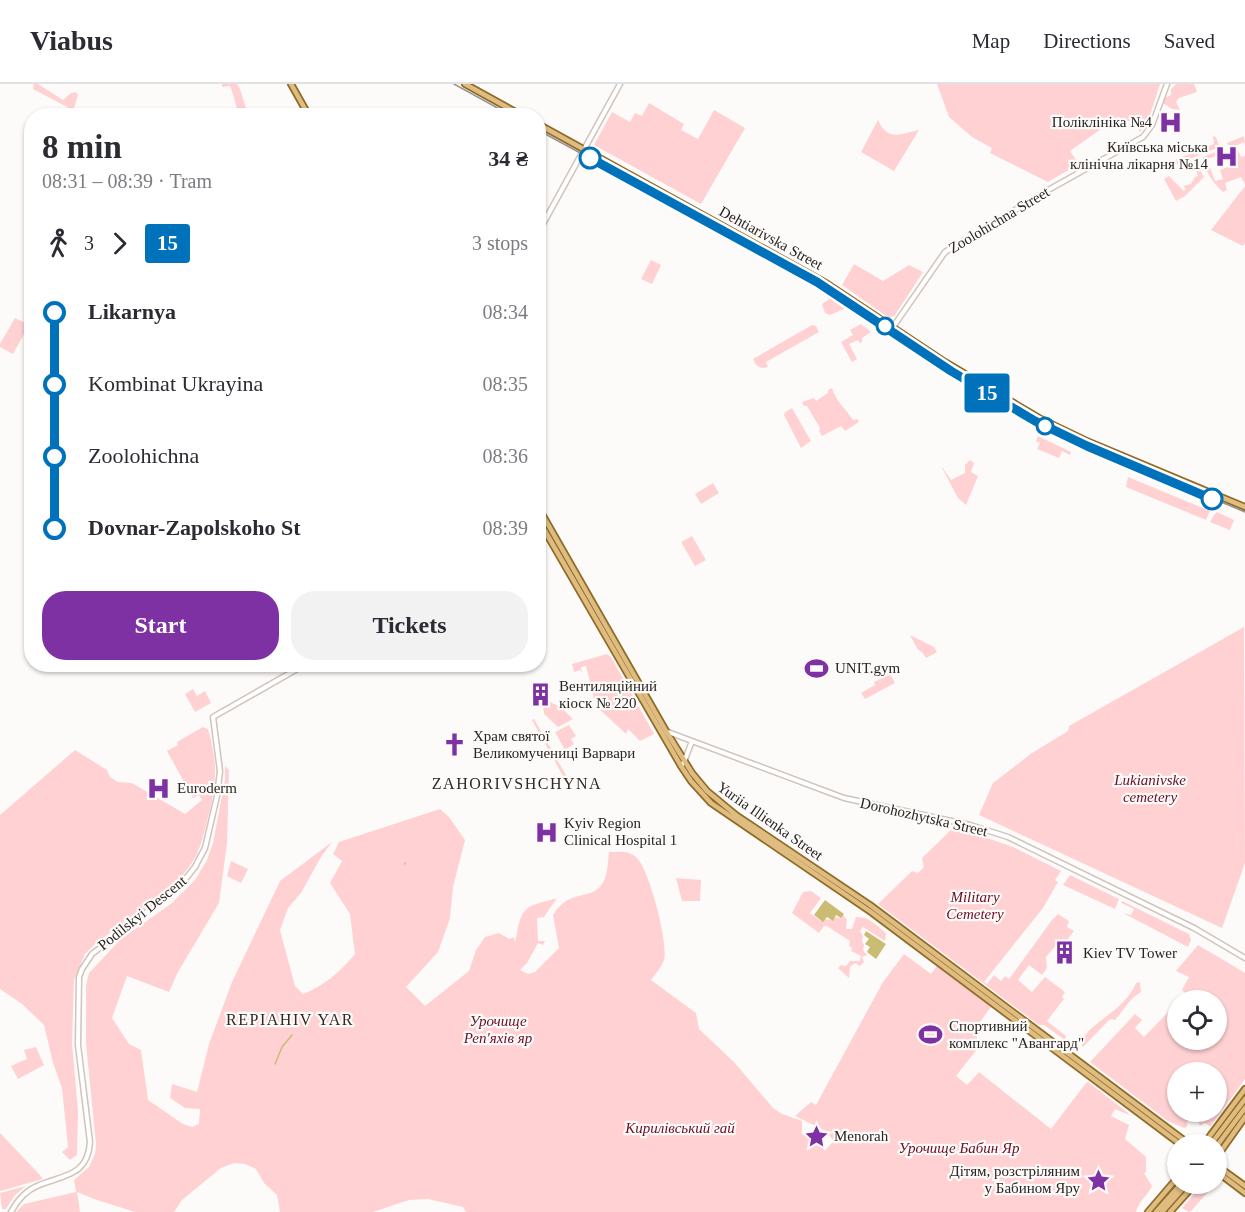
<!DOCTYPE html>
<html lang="en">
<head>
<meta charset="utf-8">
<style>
	body { margin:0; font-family:Georgia,serif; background:#f2f2f3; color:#2b2b33; height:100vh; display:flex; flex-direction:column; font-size:22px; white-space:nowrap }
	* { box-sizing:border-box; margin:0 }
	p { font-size:20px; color:#7c7c81 }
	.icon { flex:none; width:33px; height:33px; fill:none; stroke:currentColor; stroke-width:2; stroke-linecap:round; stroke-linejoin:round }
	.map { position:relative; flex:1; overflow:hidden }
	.side { position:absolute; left:24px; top:24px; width:522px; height:564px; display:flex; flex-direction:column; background:#fff; border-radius:24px; box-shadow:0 2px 4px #0004 }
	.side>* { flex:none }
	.badge { padding:0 12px; border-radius:4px; font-size:21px; line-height:39px }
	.fabs { position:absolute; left:1167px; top:906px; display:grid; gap:12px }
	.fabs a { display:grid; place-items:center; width:60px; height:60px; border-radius:50%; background:#fff; box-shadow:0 2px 4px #0004; font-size:30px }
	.map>.badge { position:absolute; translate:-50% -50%; box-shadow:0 0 0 3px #fff }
	.legs { display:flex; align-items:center; gap:9px; height:66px; padding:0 18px; font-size:20px }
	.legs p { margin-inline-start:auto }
	.overview { display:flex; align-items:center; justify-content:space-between; height:102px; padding:0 18px }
	h1 { font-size:33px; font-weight:700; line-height:45px }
	.cta { display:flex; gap:12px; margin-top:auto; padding:12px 18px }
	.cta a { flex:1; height:69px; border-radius:24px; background:#7e31a2; color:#fff; font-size:24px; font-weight:700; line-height:69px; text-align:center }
	.cta a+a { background:#f2f2f3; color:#2b2b33 }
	ul { padding:0 18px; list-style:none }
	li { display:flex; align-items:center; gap:21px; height:72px; font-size:22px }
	li i { display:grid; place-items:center; width:9px; height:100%; margin:0 8px; background:currentColor }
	li i::after { content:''; width:15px; height:15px; margin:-8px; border:4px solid; border-radius:50%; background:#fff }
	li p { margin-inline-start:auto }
	li:first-child i { background:linear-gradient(#0000 50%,currentColor 0) }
	li:last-child i { background:linear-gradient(currentColor 50%,#0000 0) }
	header { display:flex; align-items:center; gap:36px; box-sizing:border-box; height:84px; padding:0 30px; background:#fff; border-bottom:2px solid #e1e1e2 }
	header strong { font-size:28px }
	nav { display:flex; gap:33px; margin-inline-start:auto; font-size:21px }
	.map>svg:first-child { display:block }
	.green { fill:#ffd1d3; fill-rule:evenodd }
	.water { fill:#cbbc74 }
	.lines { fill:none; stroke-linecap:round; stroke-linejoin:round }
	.stream { stroke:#cbbc74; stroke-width:1.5 }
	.minor-casing { stroke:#d0c4bc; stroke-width:7 }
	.major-casing { stroke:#916b28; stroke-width:8 }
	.minor { stroke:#fff; stroke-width:4 }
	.major { stroke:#dfbc80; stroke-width:4.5 }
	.tram { stroke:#969290; stroke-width:1.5 }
	.line-1-casing { stroke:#fff; stroke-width:14 }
	.line-1 { stroke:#0072bc; stroke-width:9 }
	.stop-1-dot { fill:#fff; stroke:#0072bc; stroke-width:3 }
	.labels { text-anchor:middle; stroke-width:4.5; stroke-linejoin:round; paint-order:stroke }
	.poi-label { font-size:15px; fill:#2a2522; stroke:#fdfbf9; text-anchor:start }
	.street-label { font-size:15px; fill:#2a2522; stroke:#fdfbf9 }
	.park-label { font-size:15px; font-style:italic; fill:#690d23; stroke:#fdfbf9 }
	.neighbourhood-label { font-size:16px; letter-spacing:1.5px; fill:#312822; stroke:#fdfbf9 }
</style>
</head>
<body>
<header>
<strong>Viabus</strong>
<nav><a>Map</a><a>Directions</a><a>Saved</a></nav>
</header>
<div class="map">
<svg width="1245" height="1128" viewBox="0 0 1245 1128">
	<rect width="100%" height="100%" fill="#fdfbf9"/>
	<path class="green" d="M34,0H38L63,16L71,9L76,8L78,11L74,24L71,25L33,5Z
		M222,0H237L240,5L248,31H239L231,4L229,2L222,3Z
		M937,0H1160L1148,37L1140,48L1134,39L1118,33L1070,67L1079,80L1048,98L990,69L992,64L972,53L949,33Z
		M1176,0H1194L1197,8L1179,14L1176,18L1180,26L1172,25L1163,19L1164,14L1171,11V5Z
		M649,19L684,40L681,46L698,55L714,26L745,44L701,120L594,61L612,28L630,38L635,29L642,32Z
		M878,36C888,58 900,50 919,46L894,87L861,68Z
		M1213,52L1216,53L1219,61L1217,64L1167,84L1166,81L1167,79L1214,60Z
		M1244,52L1245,61L1243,58L1236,62L1241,73L1245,72V100L1241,93L1225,99L1227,106L1223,108C1213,99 1204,86 1203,73L1218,67L1225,69L1207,75L1215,97L1223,95L1220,86L1238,79L1227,59Z
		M1194,76L1204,93L1185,112L1176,117L1164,95L1169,92L1184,107L1186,105L1183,102L1191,100L1195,93L1198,92L1195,84L1189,86L1186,82L1173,87L1172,86Z
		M1245,102V159L1243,162L1211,146Z
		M651,176L661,181L652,200L641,195Z
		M854,180L883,197L909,181L923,188L895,231L889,234L842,201Z
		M832,213L846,224L830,231L825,229L822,220Z
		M15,234L29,241L13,270L0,263V260Z
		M861,240L871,248L862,254V258L860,259L858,256L849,260L857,275L852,278L841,258L853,251L850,246Z
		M812,241L816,242L819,248L766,278L768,283C760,286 756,282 753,275Z
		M832,304C835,316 846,325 853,336L858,335L859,338L845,347L841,342L822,352L819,347L820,344L807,322H804L802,318L814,314L816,317L828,309V306Z
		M792,324L811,357L801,364L784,331L785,328Z
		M1038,352L1071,368L1070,371L1062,367L1059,374L1037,365L1040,359L1036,357Z
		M970,376L974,379L971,388L978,392L966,421L958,414L942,384V383L951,396L965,389V381Z
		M1128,393L1210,427L1206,436L1126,403Z
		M713,399L719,409L701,420L695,410Z
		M1217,428L1234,436L1230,446L1210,438L1214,431Z
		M692,452L706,476L695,482L681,458Z
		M1244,543L1245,779L1222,844L979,731L993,699L1032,669L1068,647L1069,642Z
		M910,551L934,563L937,568L926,574L922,568L918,566Z
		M607,570L611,573L654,650L640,657L628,645L626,650L598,624L597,622L601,619L598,614L594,615L586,582L581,583L582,589L580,586L574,588L572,580Z
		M890,590L895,599L865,615L861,609L875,601L874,598Z
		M542,604L547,607L550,618L561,623L573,635L558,643L544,630L543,621L537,611V607Z
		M193,605L197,612L205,607L211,619L195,628L185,610Z
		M534,635L570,698V702L569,703L532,636Z
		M569,641L576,652L571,655L574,660L565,666L555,648Z
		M203,643L208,645C217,676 217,695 210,726C206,741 203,756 197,770C177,809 128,835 95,860L85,870L74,896L72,959L78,1027L77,1071L70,1076L62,1068L68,1063L62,1004L53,979L44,941L22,920L0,905V731L75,666L107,686L110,693L118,698L132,699L185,730L202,716L199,711L193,714L167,667L178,661L177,658Z
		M225,682L229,686L227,759L219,819L178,888L169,908L127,892L112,934L129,960L141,966L148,1016L183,1040L192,1043L199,1040L200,1025L185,1024L170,1014L172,1000L197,1008L209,960L232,898L280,797L332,758L321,773L301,809L288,824L280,846L295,902L303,910C324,902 341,887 355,870L350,830L330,799L342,777L333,770L339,758L440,725L449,733L465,756L453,803L450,834L438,868L406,903L425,922L469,887L476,866L485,853L499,849L509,855L514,853L515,859C518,846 518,827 533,821C541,818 549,817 557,814L544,833L537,834L538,857H545L543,861L538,859L527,879L520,886L528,890L535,888L559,864L553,831C570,801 598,821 606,791C608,784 608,776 609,768C619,768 628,766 636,773C649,784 669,860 664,876C662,883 655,890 651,896L696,929L699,945L734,978L773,1024L782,1030L802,1037V1050L821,1060L825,1066L834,1057L824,1046L795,1032L811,1018L816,1021L883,898L904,870L931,890L937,882L991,923L977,942L978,945L977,948V960L972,957L978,964L956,992L967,1001L979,988L1051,1045L1086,999L1088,998L1128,1029L1129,1031L1115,1025L1111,1032L1129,1041L1125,1055L1146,1073V1088L1144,1089L1152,1102C1148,1111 1138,1118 1136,1128H466L463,1123L428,1115L409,1116L373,1128H280L277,1111L264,1099L256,1085L245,1080L234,1079L221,1084L182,1116L174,1128H135L94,1115L77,1108L80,1128H16L24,1120L76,1108L74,1096L89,1083L95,1070L96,1060L86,960V901L89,889L120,856L172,819L195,796L207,776L213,759L225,696Z
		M953,744L960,747V749H963L964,746L1013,763L1061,787L1055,796L1058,798L1043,824L984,898L987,900L994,891L1001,897L1005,892L1009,895L1052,836L1058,830L1069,837L1067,843L1074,847L1067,856L1058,859L1046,873L1047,884L1042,891L1029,881L1018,896L1032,908L1045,893L1065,908L1062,913L1064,915L1047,937L1066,952L1065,956L1044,941H1039L878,820L912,787L918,789L924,783L922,774Z
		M231,777L248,785L241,799L227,792Z
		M1070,791L1119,815L1115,825L1063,801Z
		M676,794L701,796L700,817H682Z
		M811,807L821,814L810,829L821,837L825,835L830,836L835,833L840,834L843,831L847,836L846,845H852L856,833C869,832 877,842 886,849L885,857L863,843L860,847L863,852L862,857L864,861L863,866L867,871L862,873L864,878L860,882L855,879L850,883L849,894L838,884L841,881L846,882L850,877H860L861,872L851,867L852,864L849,862L850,857L827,842H824L819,849L792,829L803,808Z
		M1122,817L1189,850L1191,856L1188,863L1123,829L1131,831L1134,825L1121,819Z
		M1198,861L1245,889V995L1210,1043L1205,1039L1200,1042L1195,1030L1188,1031L1187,1043L1184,1044L1168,1037L1090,978L1135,930L1142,936L1135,944L1144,953L1177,919L1178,956H1216V916H1179L1186,910L1182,906L1189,893L1176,887ZM1178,988H1216V1028H1178Z
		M1140,898L1141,908C1129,915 1124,926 1115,936L1110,935L1083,963L1080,957C1084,953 1088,947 1093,943C1108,930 1129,918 1136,899Z
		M36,963L44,981L18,995L11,982L27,975L24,966Z
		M0,1049L39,1090L43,1095L0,1107Z
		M1203,1100H1215L1192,1126L1189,1128L1182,1124Z
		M26,1102L15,1111L6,1125H2L0,1109Z"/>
	<path class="water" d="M825,816L844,830L841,834L836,831L833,837L827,833L823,838L814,831Z
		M866,847L886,860L876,875L867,868L870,863L865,860L869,855L864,851Z"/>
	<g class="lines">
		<path class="stream" d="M405,780V779
			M275,980L282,963L292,951"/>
		<defs>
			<path id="minor" d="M538,149L620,0
				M893,243L945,168L1050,105L1143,53L1152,41L1167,0
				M668,648L844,714L970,741L1008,753L1194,844L1245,874
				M681,682L684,678L692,657
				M11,1128C17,1117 25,1107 37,1102C62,1091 88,1093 90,1058L78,961L79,893L82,885L92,870L179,803L195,783L205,764L217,712L220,687L213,633L306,580"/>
			<path id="major" d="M291,0L309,32
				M465,0L523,32
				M538,40L826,199L945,278L1039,334L1089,358L1245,423
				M538,423L666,647L692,689L707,707L736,731L870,821L1189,1060
				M538,435L681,682L691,697L711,719L871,828L1180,1060
				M1204,1060L1245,1005
				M1211,1060L1245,1015
				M1216,1063L1245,1024
				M1216,1074L1245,1033
				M1216,1081L1245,1102
				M1216,1087L1245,1109
				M1148,1128L1178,1093
				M1156,1128L1181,1100
				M1162,1128L1187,1100
				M1170,1128L1195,1100"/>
		</defs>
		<use href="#minor" class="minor-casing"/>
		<use href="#major" class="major-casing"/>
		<use href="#minor" class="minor"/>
		<use href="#major" class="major"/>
		<path class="tram" d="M454,0L512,32
			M538,46L817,198L951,287L1035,337L1087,362L1245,428"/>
	</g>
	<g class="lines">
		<defs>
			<path id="line-1" d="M590,74L817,198L951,287L1035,337L1087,362L1212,415"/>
		</defs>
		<use href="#line-1" class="line-1-casing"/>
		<use href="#line-1" class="line-1"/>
	</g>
	<defs>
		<symbol id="hospital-bare" viewBox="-9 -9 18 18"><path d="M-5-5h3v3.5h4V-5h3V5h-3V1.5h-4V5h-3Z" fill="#7e31a2" stroke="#fdfbf9" stroke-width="2.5" paint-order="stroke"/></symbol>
		<symbol id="stadium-bare" viewBox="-9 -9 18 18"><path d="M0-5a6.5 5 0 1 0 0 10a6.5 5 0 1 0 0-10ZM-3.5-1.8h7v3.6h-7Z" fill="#7e31a2" stroke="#fdfbf9" stroke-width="2.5" paint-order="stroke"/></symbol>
		<symbol id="building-bare" viewBox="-9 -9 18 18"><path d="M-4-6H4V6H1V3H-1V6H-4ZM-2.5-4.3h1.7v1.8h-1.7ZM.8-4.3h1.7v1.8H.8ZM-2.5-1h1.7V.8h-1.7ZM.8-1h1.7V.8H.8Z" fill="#7e31a2" stroke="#fdfbf9" stroke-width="2.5" paint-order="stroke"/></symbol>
		<symbol id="church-bare" viewBox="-9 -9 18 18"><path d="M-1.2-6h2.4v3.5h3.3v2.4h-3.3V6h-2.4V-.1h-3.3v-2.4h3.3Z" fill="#7e31a2" stroke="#fdfbf9" stroke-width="2.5" paint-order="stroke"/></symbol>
		<symbol id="sight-bare" viewBox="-9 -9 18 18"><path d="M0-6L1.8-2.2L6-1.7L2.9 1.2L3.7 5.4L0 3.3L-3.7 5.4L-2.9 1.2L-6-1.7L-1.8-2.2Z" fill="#7e31a2" stroke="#fdfbf9" stroke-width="2.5" paint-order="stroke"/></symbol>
	</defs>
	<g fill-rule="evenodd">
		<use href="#hospital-bare" x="1154" y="22" width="33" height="33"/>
		<use href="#hospital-bare" x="1210" y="56" width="33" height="33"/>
		<use href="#stadium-bare" x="800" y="568" width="33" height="33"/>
		<use href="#building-bare" x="524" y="594" width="33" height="33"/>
		<use href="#church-bare" x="438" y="644" width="33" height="33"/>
		<use href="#hospital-bare" x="142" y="688" width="33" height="33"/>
		<use href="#hospital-bare" x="530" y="732" width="33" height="33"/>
		<use href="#building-bare" x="1048" y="852" width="33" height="33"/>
		<use href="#stadium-bare" x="914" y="934" width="33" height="33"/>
		<use href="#sight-bare" x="800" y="1036" width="33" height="33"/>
		<use href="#sight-bare" x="1082" y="1080" width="33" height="33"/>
	</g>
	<g class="stop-1-dot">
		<circle cx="590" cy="74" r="10"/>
		<circle cx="885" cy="242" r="8"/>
		<circle cx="1045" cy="342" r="8"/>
		<circle cx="1212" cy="415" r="10"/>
	</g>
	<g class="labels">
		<g class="poi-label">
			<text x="1152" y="43" text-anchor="end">Поліклініка №4</text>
			<text x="1208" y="68" text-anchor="end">Київська міська<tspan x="1208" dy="17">клінічна лікарня №14</tspan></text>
			<text x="835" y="589">UNIT.gym</text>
			<text x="559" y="607">Вентиляційний<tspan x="559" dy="17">кіоск № 220</tspan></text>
			<text x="473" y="657">Храм святої<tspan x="473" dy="17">Великомучениці Варвари</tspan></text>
			<text x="177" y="709">Euroderm</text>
			<text x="564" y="744">Kyiv Region<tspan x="564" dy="17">Clinical Hospital 1</tspan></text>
			<text x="1083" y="874">Kiev TV Tower</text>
			<text x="949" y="947">Спортивний<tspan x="949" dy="17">комплекс "Авангард"</tspan></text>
			<text x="834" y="1057">Menorah</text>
			<text x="1080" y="1092" text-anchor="end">Дітям, розстріляним<tspan x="1080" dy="17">у Бабином Яру</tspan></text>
		</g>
		<g class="street-label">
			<text transform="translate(999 136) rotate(-31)" y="5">Zoolohichna Street</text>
			<text transform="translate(771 154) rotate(29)" y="5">Dehtiarivska Street</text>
			<text transform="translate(924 733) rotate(13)" y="5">Dorohozhytska Street</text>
			<text transform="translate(770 737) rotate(35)" y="5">Yuriia Illienka Street</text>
			<text transform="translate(142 829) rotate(-39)" y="5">Podilskyi Descent</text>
		</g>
		<g class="park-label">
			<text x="1150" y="701">Lukianivske<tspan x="1150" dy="17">cemetery</tspan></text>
			<text x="975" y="818">Military<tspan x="975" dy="17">Cemetery</tspan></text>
			<text x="498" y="942">Урочище<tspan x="498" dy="17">Реп'яхів яр</tspan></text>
			<text x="680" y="1049">Кирилівський гай</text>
			<text x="959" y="1069">Урочище Бабин Яр</text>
		</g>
		<g class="neighbourhood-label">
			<text x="517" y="705">ZAHORIVSHCHYNA</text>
			<text x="290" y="941">REPIAHIV YAR</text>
		</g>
	</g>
</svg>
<div class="fabs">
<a><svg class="icon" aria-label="locate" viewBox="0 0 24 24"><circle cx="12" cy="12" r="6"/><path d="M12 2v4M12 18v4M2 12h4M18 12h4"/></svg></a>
<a>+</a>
<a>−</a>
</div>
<b class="badge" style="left:987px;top:309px;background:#0072bc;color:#fff">15</b>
<section class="side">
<div class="overview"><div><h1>8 min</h1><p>08:31 – 08:39 · Tram</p></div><b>34 ₴</b></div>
<div class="legs"><svg class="icon" aria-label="walk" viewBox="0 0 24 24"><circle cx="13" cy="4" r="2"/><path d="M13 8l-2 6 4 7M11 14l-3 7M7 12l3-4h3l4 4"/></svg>3<svg class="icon" aria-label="forward" viewBox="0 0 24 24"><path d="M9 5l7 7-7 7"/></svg><b class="badge" style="background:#0072bc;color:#fff">15</b><p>3 stops</p></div>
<ul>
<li><i style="color:#0072bc"></i><b>Likarnya</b><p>08:34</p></li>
<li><i style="color:#0072bc"></i><span>Kombinat Ukrayina</span><p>08:35</p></li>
<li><i style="color:#0072bc"></i><span>Zoolohichna</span><p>08:36</p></li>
<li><i style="color:#0072bc"></i><b>Dovnar-Zapolskoho St</b><p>08:39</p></li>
</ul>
<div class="cta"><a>Start</a><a>Tickets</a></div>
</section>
</div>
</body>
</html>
